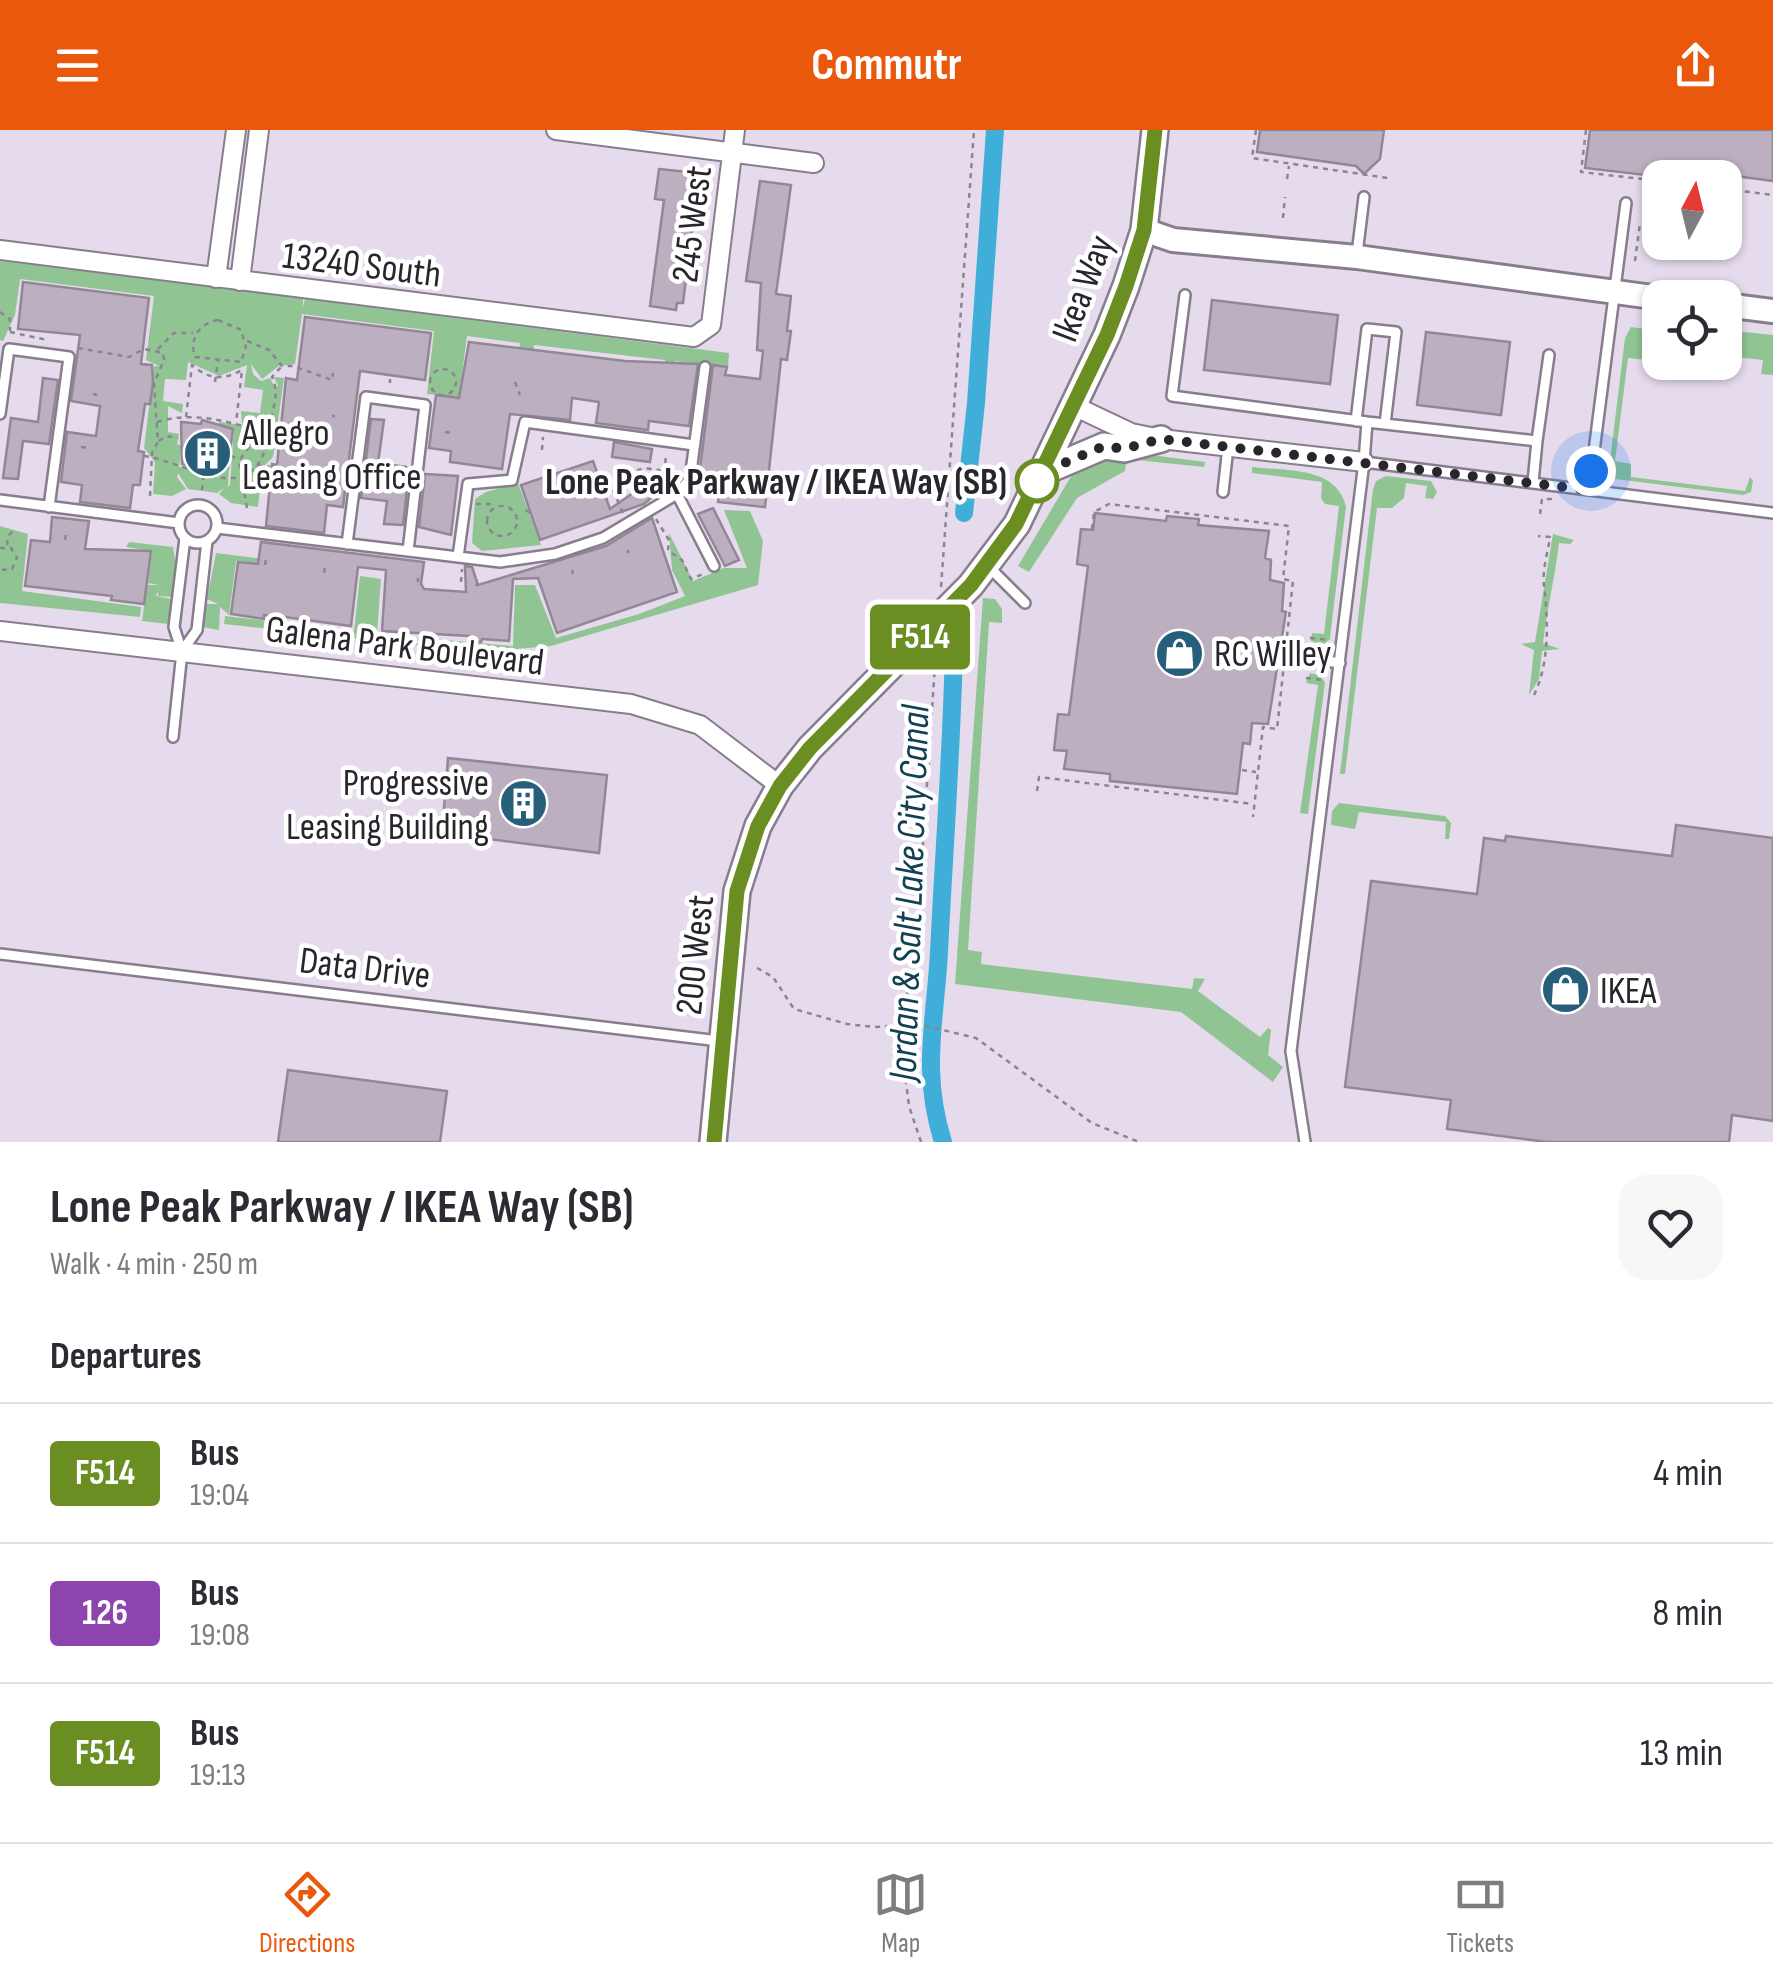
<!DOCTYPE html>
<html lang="en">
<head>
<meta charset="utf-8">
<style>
	body { margin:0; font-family:"Sofia Sans Condensed",sans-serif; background:#f7f7f7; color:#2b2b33; height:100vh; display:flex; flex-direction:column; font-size:38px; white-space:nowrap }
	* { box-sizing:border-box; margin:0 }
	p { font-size:32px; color:#7c7c81 }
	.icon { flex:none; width:55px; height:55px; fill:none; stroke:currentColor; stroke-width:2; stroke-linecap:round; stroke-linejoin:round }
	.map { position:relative; height:1012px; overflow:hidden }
	.side { display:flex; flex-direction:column; background:#fff; flex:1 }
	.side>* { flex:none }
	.badge { padding:0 20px; border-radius:8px; font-size:35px; line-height:65px }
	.needle { width:65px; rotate:7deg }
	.tools { position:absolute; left:1642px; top:30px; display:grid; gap:20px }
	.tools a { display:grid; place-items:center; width:100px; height:100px; border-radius:20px; background:#fff; box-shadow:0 2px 8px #0004; font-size:50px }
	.you { position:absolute; width:50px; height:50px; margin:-25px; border:8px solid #fff; border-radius:50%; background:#1a73e8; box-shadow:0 0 0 15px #1a73e833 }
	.map>.badge { position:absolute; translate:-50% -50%; box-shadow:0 0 0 5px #fff }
	h2 { padding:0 50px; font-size:38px; line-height:90px }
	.round { display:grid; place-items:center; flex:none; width:105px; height:105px; border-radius:30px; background:#f7f7f7 }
	.head { display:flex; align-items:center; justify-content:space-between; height:170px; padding:0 50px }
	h1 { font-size:48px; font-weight:700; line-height:75px }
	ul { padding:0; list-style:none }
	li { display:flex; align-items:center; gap:30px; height:140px; padding:0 50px; border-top:2px solid #e1e1e2 }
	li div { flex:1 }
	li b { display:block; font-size:38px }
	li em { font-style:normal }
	li .badge { min-width:110px; font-weight:700; text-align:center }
	header { display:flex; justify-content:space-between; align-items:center; height:130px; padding:0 50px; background:#ea580c; color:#fff; font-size:45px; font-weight:700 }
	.dock { display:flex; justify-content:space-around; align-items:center; height:140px; border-top:2px solid #e1e1e2; background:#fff; font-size:28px; color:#7c7c81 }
	.dock a { display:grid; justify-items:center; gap:5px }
	.dock .on { color:#ea580c }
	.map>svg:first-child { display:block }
	.green { fill:#90c593; fill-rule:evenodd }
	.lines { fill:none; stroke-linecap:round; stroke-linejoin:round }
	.canal { stroke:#3fafda; stroke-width:18 }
	.building { fill:#bcafc0; stroke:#938797; stroke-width:2.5 }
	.service-casing { stroke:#877d8d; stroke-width:14 }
	.minor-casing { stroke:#877d8d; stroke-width:22 }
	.tertiary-casing { stroke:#877d8d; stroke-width:28 }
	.secondary-casing { stroke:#877d8d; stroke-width:30 }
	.path { stroke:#8b8491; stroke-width:2.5; stroke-dasharray:5 5; stroke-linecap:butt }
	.service { stroke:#fff; stroke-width:9 }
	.minor { stroke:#fff; stroke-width:18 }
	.tertiary { stroke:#fff; stroke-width:22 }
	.secondary { stroke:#fff; stroke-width:25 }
	.line-casing { stroke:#fff; stroke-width:22 }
	.line { stroke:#6b8e23; stroke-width:15 }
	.walk { stroke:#29252c; stroke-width:10; stroke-dasharray:0 18 }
	.stop-dot { fill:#fff; stroke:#6b8e23; stroke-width:5 }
	.labels { text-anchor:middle; stroke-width:9; stroke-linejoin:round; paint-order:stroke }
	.street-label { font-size:38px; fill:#29252c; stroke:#fff }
	.poi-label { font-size:38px; fill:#29252c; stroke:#fff; text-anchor:start }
	.stop-label { font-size:38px; font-weight:bold; fill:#29252c; stroke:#fff; text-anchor:end }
	.water-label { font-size:40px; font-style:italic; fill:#114153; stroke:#fff }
</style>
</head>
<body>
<header><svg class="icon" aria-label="menu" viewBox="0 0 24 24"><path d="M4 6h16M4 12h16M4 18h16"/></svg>Commutr<svg class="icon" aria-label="share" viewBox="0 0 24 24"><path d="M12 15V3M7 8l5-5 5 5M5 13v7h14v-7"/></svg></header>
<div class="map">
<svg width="1773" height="1012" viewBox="0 0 1773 1012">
	<rect width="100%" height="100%" fill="#e6dbed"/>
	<path class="green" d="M0,131L303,168V177L305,169L729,223L728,238L675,231L667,294L659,287L665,230L534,215L527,272L514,271L520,213L467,206L459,267L427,264L434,201L302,184L295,234L279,236L262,249L251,234L253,244L261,251L270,248L275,258L278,256L274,247L284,248L273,327L262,338L258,377L231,373L219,364L224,358L217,363L188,359L178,343L177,347L186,359L172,366L153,364L155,332L144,318L154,236H159L146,230L154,166L20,149L15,185L3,211L0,210ZM188,232L219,246L247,235L244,257L263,260L260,283L241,281L242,295L219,292V296L234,298L230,355L228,357L229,339L214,337L213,343L193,340L192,336L179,337L182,316L177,314L179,304L168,302V276L182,283L183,274L163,271L165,249L186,250Z
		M1631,197L1660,201L1657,231L1628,228L1615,331L1631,334V347L1745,361L1750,347L1753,351L1751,362L1743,365L1615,349L1609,339L1625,208Z
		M1725,200L1773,205V245L1761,244L1763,230L1725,226Z
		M1120,321L1205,332L1204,337L1127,329L1125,341L1077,368L1029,442L1018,436L1070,348L1092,327L1097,335Z
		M1252,337C1286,341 1337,336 1346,377L1331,499L1330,509L1323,515L1311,511L1312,503L1324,504L1339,376L1325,374L1321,368L1322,352L1252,343Z
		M1386,346L1431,351L1437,362L1433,369L1425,368L1427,356L1406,353L1404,368L1392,378H1377L1345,644H1340L1373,359L1376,351Z
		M518,353L541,415L482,421L472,413L475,369L486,362Z
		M724,380L750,381L763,411L758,455L551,516L516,519L469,521L224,494L225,486L354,501L360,446L381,449L377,504L513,516L515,455H535L556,508L639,484L685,466L672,440L669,403L693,451L724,438H747Z
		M0,396L28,404L22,461L141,477L140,487L0,473Z
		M1553,404L1574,410L1570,414L1559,413C1555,447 1547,479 1543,513L1560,519L1542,521L1539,549L1529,565L1534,520L1521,514L1535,512Z
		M129,412L173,417L176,436L172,467L158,466V461L156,466L171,469L168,494L142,491L147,455H159L148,453L152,421L126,417Z
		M216,423L264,429V434L236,431L229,485L220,477L219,500L202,497L205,474H218L207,469Z
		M983,468L995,469L1002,479V493L989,492L968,820L982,822L981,834L1192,859L1194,848L1205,849L1198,861L1260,907L1268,898L1271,900L1268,925L1283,937L1273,952L1181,882L955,854Z
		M1310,543L1319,545L1325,552L1308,684L1300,683L1318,555L1306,553Z
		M1339,673L1445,686L1451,693L1449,709H1445L1446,692L1359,682L1355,699L1331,695L1332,681Z"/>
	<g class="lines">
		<path class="canal" d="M964,383L976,273L995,0
			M943,1012C921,941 935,894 939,822C944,720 952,618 954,515"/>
	</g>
	<path class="building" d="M1260,0H1384L1380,29L1364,44L1356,36L1257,22Z
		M1590,0H1773V51L1674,38L1671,48L1585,38Z
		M659,39L699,43L683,173H677L676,180L650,176L664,70L655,69Z
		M760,51L791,55L776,164L791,166L787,201H791L787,230L781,229L765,377L718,372L721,349L699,347L713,235L727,237L725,245L760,249L763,221L757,220L761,153L746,151Z
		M23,152L149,168L141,234L152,235L153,253L150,274H145L138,321L144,322L140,355H133L130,378L80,372L82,355L61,352L67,302L96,306L100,276L71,271L80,205L18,199Z
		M1212,170L1338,185L1330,254L1204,240Z
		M305,187L431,203L425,250L360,241L343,377L327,375L324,403L266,396L272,334L277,335L286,248L297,250Z
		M1426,202L1510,212L1501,285L1417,275Z
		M469,212L625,231L698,234L689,296L649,291L648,300L596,293L599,272L572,268L570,290L510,284L502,339L450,332L451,321L429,318L436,265L459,268Z
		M43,248L58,250L49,314L23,311L18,349L3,348L11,288L38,292Z
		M371,289L384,290L378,333L406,337L409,342L403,395L384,394L387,371L361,368Z
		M202,290L233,299L228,338L214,337V342L182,334L181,292L201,294Z
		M614,312L652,319L650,332L612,327Z
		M593,331L610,379L660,344L667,354L644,374L540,410L521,355Z
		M425,344L458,346L451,405L419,397Z
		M713,378L739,430L725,436L698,384Z
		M1095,383L1166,391L1167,386L1199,389L1198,395L1269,401L1265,428L1271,430L1270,450L1284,453L1282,481L1286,482L1268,594L1252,593L1250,614L1243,613L1237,664L1110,651V644L1064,639L1067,621L1054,620L1058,584L1069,585L1088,436L1077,434L1081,399L1093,400Z
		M52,387L89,391L85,419L151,421L144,474L111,470L112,466L25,456L31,410L50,412Z
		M652,388L677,462L557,503L538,448L513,449L509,511L482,509L481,512L469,511V506L382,501L386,440L358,437L351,496L285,487L264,485V489L231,484L238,432L258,434L261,412L424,432L421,454L424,459L466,462L465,436L472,437L478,455L606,416Z
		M448,628L607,645L599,723L442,703Z
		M1676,695L1773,708V991L1732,985L1729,1012H1547L1447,999L1451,970L1345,957L1371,751L1477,764L1484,708L1505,711L1506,706L1672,726Z
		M288,940L447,961L440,1012H278Z"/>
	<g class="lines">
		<defs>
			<path id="service" d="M1357,124L1364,67
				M1185,165L1172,266L1367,292
				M0,284L9,219L69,227L49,377
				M1356,291L1367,199L1396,202L1385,294
				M1537,311L1549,225
				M1364,332L1367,292L1537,311L1533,352
				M1589,360L1626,73
				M1223,362L1228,317
				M677,364L714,436
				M0,370L179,393
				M179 394a19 19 0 1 1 38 0a19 19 0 1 1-38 0Z
				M217,398L500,432L555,424L603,408L677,364L690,349L705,237
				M347,414L366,267L425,275L408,421
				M458,427L468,354L512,350L525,292L694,315
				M988,436L1025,473
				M183,520L197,500L207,411
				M1299,527L1340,533
				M173,607L182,522L174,497L185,408
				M0,824L719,911
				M1305,1012L1291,921L1364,332L1773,383"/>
			<path id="minor" d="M556,0L814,33
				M0,120L694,207L711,195L735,0
				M216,148L236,0
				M240,151L259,0
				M1074,276L1131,303L1161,309L1364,332
				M0,501L631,574L700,595L780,656"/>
			<path id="tertiary" d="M1144,100L1173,110L1357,127L1660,168
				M1725,175L1773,181"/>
			<path id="secondary" d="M1041,343L1104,316L1124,319L1161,309
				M713,1012L737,761L758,696L780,656L810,618L971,455L1017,394L1107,205L1126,156L1144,100L1155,0"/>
		</defs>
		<use href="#service" class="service-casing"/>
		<use href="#minor" class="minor-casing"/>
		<use href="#tertiary" class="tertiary-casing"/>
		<use href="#secondary" class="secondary-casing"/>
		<path class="path" d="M1256,0L1252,28L1388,48
			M1586,0L1581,42L1660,51
			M1287,49L1289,36
			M1725,59L1773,65
			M1651,66L1652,52
			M1283,88L1285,67
			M1635,131L1640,93
			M0,182L10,189V201
			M218,190L241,200L246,217L241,232L195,227C189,208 199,194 218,190Z
			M10,202L47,210
			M247,211L269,220L282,236H293L332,250L333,243
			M78,218L129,227L144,219L163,223L164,230L154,253L158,312L152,323L150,366
			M158,219L174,203H193
			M430 252a13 13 0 1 1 26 0a13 13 0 1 1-26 0Z
			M390,249V253
			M215,252L218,231
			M515,252L520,265
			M93,264L97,265
			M332,286H335
			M186,287L192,235C208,249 223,251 242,240L236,293
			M157,292C195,280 230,293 266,302
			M445,302L453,303
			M159,311L166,306L178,308
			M81,317L91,318
			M542,320L543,307
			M231,325L238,330
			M144,326C189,332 259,386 269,300C271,280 281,266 272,247L282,236
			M257,335L270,337
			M664,343L666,326
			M324,345L331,346
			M602,356L611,354
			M202,360L204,342
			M476,374H491
			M487 391a15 15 0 1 1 30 0a15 15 0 1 1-30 0Z
			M247,378L239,331L249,317V299
			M526,380L530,383
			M623,383L612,358L619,346L645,338L659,340L671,355
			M1540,384L1542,369H1554
			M656,389L669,410L668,421L682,430L691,449L703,444
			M1092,399L1094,382L1109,374L1289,396L1283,449L1293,451L1277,599L1263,597L1253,687
			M65,410L66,405
			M7,415L8,406L14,400
			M0,418H11L17,428L12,439L0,440
			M627,420L629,423
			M265,435L266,428
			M572,440L573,444
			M324,443L325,436
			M418,452V448
			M461,452L462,439
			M476,456L477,454
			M941,457L974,0
			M1310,508L1329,510
			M1306,548L1324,550
			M1534,565C1550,532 1548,490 1544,455C1542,440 1548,422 1550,407L1538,406
			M1242,640L1256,642
			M1037,661L1039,647L1253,674
			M757,838L773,847L794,879L847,894L875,897L918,894L976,908L1092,993L1139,1012
			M921,1012L909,976L899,896L915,834L936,520"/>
		<use href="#service" class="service"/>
		<use href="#minor" class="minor"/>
		<use href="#tertiary" class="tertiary"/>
		<use href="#secondary" class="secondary"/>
	</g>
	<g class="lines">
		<defs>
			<path id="line" d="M714,1012L737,761L758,696L780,656L810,618L971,455L1016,394L1107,205L1126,156L1144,100L1155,0"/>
		</defs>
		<use href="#line" class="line-casing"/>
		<use href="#line" class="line"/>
		<path class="walk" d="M1037,351L1041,343L1104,316L1124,319L1161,309L1589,360L1591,341"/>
	</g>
	<defs>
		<symbol id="building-disc" viewBox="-11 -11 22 22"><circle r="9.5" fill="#275e79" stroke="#fff"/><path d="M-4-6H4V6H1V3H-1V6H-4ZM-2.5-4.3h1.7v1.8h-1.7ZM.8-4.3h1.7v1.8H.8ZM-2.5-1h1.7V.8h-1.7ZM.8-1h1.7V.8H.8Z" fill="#fff"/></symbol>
		<symbol id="shop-disc" viewBox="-11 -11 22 22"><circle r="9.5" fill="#275e79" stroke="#fff"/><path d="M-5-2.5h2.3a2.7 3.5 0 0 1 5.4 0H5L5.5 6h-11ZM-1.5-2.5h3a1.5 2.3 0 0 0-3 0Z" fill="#fff"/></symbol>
	</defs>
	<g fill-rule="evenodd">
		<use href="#building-disc" x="180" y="296" width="55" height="55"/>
		<use href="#shop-disc" x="1152" y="496" width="55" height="55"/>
		<use href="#building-disc" x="496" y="646" width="55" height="55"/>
		<use href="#shop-disc" x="1538" y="832" width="55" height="55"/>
	</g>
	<circle class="stop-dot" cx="1037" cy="351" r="20"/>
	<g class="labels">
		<g class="street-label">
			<text transform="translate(691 94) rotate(-83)" y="13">245 West</text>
			<text transform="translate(362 134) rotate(7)" y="13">13240 South</text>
			<text transform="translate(1082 158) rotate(-69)" y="13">Ikea Way</text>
			<text transform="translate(405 515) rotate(7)" y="13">Galena Park Boulevard</text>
			<text transform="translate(694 825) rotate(-84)" y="13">200 West</text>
			<text transform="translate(365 837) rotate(7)" y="13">Data Drive</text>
		</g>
		<g class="poi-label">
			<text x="242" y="315">Allegro<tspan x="242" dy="44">Leasing Office</tspan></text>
			<text x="1214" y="536">RC Willey</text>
			<text x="489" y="665" text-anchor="end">Progressive<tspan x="489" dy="44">Leasing Building</tspan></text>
			<text x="1600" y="873">IKEA</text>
		</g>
		<g class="stop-label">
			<text x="1007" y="364">Lone Peak Parkway / IKEA Way (SB)</text>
		</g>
		<g class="water-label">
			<text transform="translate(908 763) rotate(-88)" y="14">Jordan &amp; Salt Lake City Canal</text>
		</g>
	</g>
</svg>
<div class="tools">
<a><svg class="needle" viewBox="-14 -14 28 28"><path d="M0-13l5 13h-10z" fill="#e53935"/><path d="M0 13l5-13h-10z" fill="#7c7c81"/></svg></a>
<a><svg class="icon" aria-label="locate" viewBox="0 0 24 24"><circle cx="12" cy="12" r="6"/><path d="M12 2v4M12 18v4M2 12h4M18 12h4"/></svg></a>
</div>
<div class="you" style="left:1591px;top:341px"></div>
<b class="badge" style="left:920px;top:507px;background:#6b8e23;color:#fff">F514</b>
</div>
<section class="side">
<div class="head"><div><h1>Lone Peak Parkway / IKEA Way (SB)</h1><p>Walk · 4 min · 250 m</p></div><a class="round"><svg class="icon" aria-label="heart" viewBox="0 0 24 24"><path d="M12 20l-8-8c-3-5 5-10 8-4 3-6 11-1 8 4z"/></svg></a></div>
<h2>Departures</h2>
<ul>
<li><span class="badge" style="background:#6b8e23;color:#fff">F514</span><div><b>Bus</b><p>19:04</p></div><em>4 min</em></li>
<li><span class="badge" style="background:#8e44ad;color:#fff">126</span><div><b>Bus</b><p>19:08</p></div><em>8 min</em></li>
<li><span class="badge" style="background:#6b8e23;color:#fff">F514</span><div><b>Bus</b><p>19:13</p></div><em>13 min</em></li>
</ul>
</section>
<nav class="dock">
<a class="on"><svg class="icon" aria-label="directions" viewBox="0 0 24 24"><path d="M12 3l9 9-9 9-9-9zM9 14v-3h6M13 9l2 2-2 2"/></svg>Directions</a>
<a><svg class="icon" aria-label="map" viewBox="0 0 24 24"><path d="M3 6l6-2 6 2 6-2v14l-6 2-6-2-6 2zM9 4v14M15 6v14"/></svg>Map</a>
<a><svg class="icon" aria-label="tickets" viewBox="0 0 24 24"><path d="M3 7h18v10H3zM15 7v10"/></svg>Tickets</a>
</nav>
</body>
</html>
